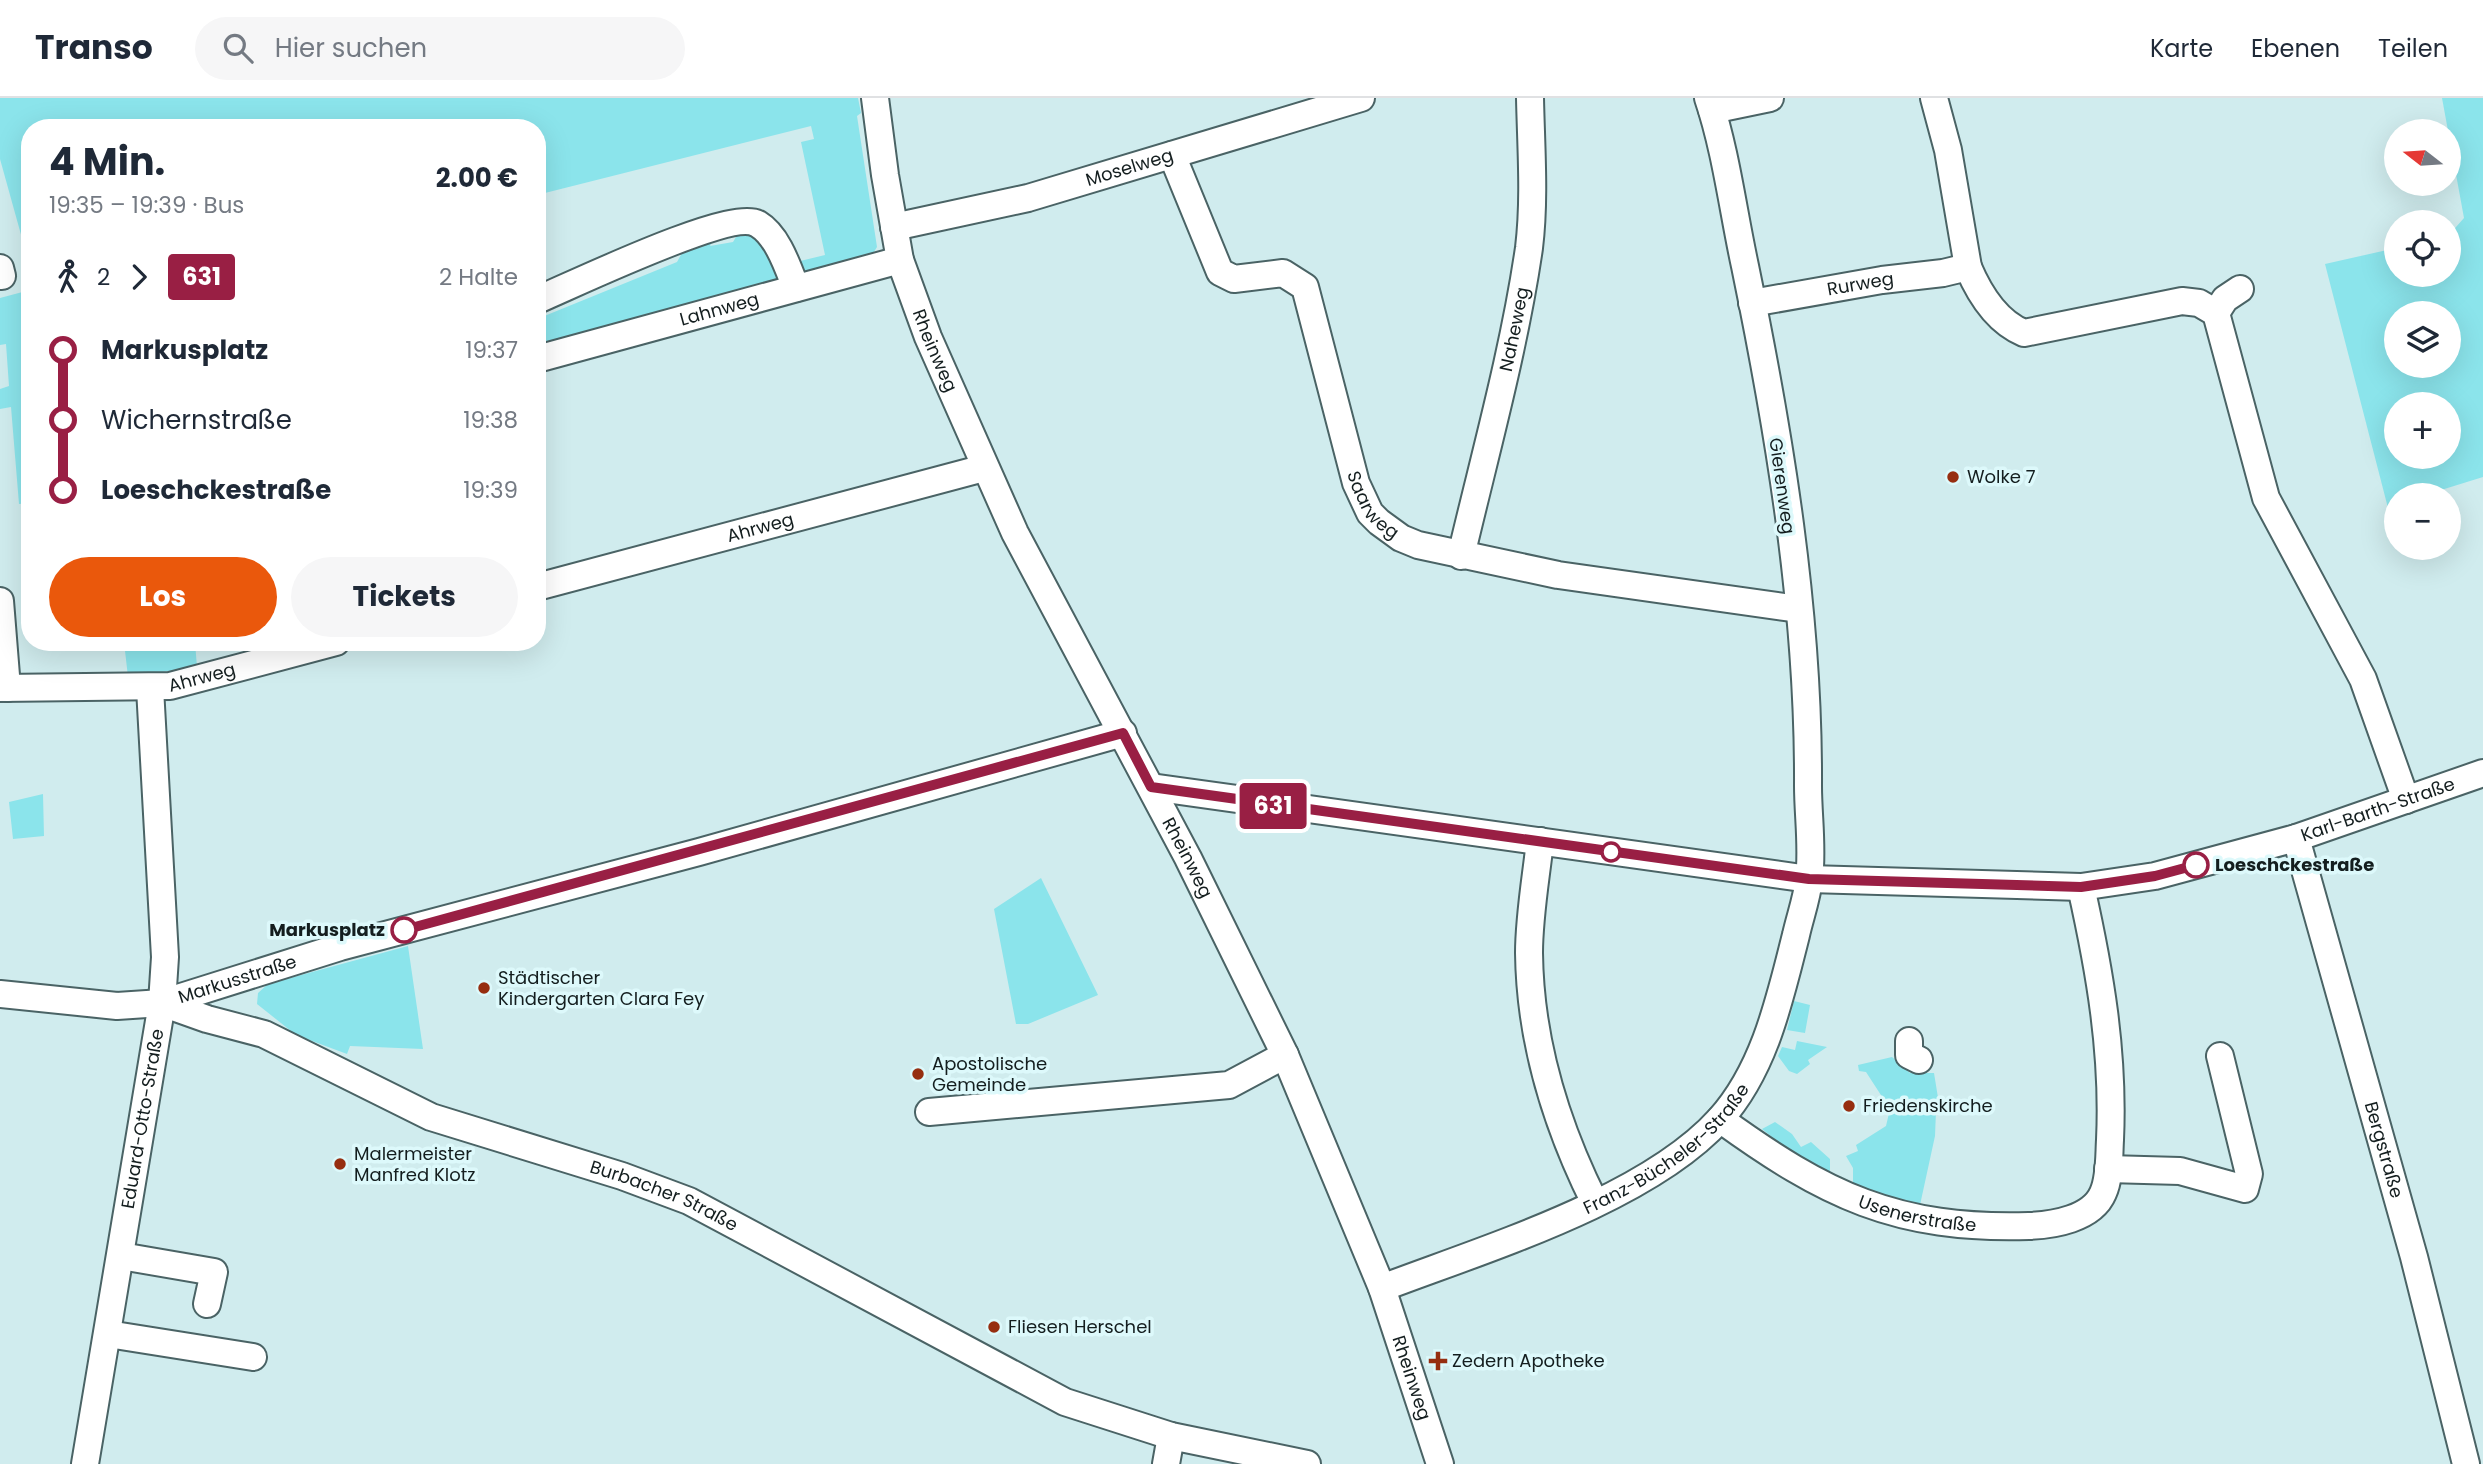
<!DOCTYPE html>
<html lang="de">
<head>
<meta charset="utf-8">
<style>
	body { margin:0; font-family:Poppins,sans-serif; background:#f6f6f7; color:#1f2937; height:100vh; display:flex; flex-direction:column; font-size:26px; white-space:nowrap }
	* { box-sizing:border-box; margin:0 }
	p { font-size:23px; color:#747a83 }
	.icon { flex:none; width:38px; height:38px; fill:none; stroke:currentColor; stroke-width:2; stroke-linecap:round; stroke-linejoin:round }
	.map { position:relative; flex:1; overflow:hidden }
	.side { position:absolute; left:21px; top:21px; width:525px; height:532px; display:flex; flex-direction:column; background:#fff; border-radius:28px; box-shadow:0 7px 28px #0002 }
	.side>* { flex:none }
	.badge { padding:0 14px; border-radius:5px; font-size:24px; line-height:46px }
	.needle { width:46px; rotate:287deg }
	.fabs { position:absolute; left:2384px; top:21px; display:grid; gap:14px }
	.fabs a { display:grid; place-items:center; width:77px; height:77px; border-radius:50%; background:#fff; box-shadow:0 7px 28px #0002; font-size:35px }
	.map>.badge { position:absolute; translate:-50% -50%; box-shadow:0 0 0 4px #fff }
	.legs { display:flex; align-items:center; gap:10px; height:77px; padding:0 28px; font-size:23px }
	.legs p { margin-inline-start:auto }
	.headline { display:flex; align-items:center; justify-content:space-between; height:119px; padding:0 28px }
	h1 { font-size:38px; font-weight:700; line-height:52px }
	.cta { display:flex; gap:14px; margin-top:auto; padding:14px 28px }
	.cta a { flex:1; height:80px; border-radius:42px; background:#ea580c; color:#fff; font-size:28px; font-weight:700; line-height:80px; text-align:center }
	.cta a+a { background:#f6f6f7; color:#1f2937 }
	ul { padding:0 28px; list-style:none }
	li { display:flex; align-items:center; gap:24px; height:70px; font-size:26px }
	li i { display:grid; place-items:center; width:10px; height:100%; margin:0 9px; background:currentColor }
	li i::after { content:''; width:18px; height:18px; margin:-9px; border:5px solid; border-radius:50%; background:#fff }
	li p { margin-inline-start:auto }
	li:first-child i { background:linear-gradient(#0000 50%,currentColor 0) }
	li:last-child i { background:linear-gradient(currentColor 50%,#0000 0) }
	header { display:flex; align-items:center; gap:42px; box-sizing:border-box; height:98px; padding:0 35px; background:#fff; border-bottom:2px solid #e0e1e3 }
	header strong { font-size:33px }
	nav { display:flex; gap:38px; margin-inline-start:auto; font-size:24px }
	.search { width:490px; height:63px; background:#f6f6f7; display:flex; align-items:center; gap:18px; box-sizing:border-box; padding:0 24px; border-radius:38px; color:#747a83; font-size:26px }
	.map>svg:first-child { display:block }
	.green { fill:#8be4eb; fill-rule:evenodd }
	.lines { fill:none; stroke-linecap:round; stroke-linejoin:round }
	.minor-casing { stroke:#4a6365; stroke-width:30 }
	.minor { stroke:#fff; stroke-width:26 }
	.line-1-casing { stroke:#fff; stroke-width:16 }
	.line-1 { stroke:#991f44; stroke-width:10 }
	.poi-dot { fill:#962e10; stroke:#ddf9fb; stroke-width:2.5 }
	.stop-1-dot { fill:#fff; stroke:#991f44; stroke-width:3.5 }
	.labels { text-anchor:middle; stroke-width:7; stroke-linejoin:round; paint-order:stroke }
	.street-label { font-size:18px; fill:#141e1f; stroke:#ddf9fb }
	.poi-label { font-size:18px; fill:#141e1f; stroke:#ddf9fb; text-anchor:start }
	.stop-label { font-size:18px; font-weight:bold; fill:#141e1f; stroke:#ddf9fb; text-anchor:start }
</style>
</head>
<body>
<header>
<strong>Transo</strong>
<div class="search"><svg class="icon" aria-label="search" viewBox="0 0 24 24"><circle cx="10" cy="10" r="6"/><path d="M15 15l6 6"/></svg>Hier suchen</div>
<nav><a>Karte</a><a>Ebenen</a><a>Teilen</a></nav>
</header>
<div class="map">
<svg width="2483" height="1366" viewBox="0 0 2483 1366">
	<rect width="100%" height="100%" fill="#d0ecee"/>
	<path class="green" d="M0,0H858L861,15L857,18L877,149L872,157L807,174L792,165L825,157L801,44L814,41L811,28L537,97V30H30V169L0,61Z
		M2442,0H2483V379L2425,397H2396V407L2388,410L2325,166L2396,150V177H2448V138L2464,120ZM2396,215H2448V268H2396ZM2396,306H2448V359H2396Z
		M742,129L754,132L777,174L776,183L537,248V221L677,164L688,144L717,132L710,148L733,144Z
		M30,192V405L19,406L11,309L0,311V291L9,288L6,246L0,247V200Z
		M124,544H195L197,569L128,579Z
		M43,696L44,738L13,741L9,704Z
		M1041,780L1098,897L1028,926H1016L994,811Z
		M408,848L423,951L350,948L347,956L296,937L257,906L258,895L268,886Z
		M1794,903L1810,907L1805,935L1787,932Z
		M1797,943L1827,949L1808,962L1810,966L1797,976L1789,973L1778,958L1782,949L1795,952Z
		M1892,959L1910,975H1934L1940,1012L1936,1013L1935,1038L1920,1107L1853,1087V1070L1846,1058L1858,1053L1856,1047L1886,1028L1890,1011L1866,974L1859,973L1858,967Z
		M1775,1024L1792,1036L1801,1049L1811,1044L1830,1061V1078L1788,1052L1762,1031Z"/>
	<g class="lines">
		<defs>
			<g id="minor">
				<path id="s1" d="M875,0L885,77L900,162L928,239L1015,435L1188,760L1285,957L1382,1190L1440,1366"/>
				<path d="M1934,0L1948,52L1968,169"/>
				<path d="M1712,12L1770,0"/>
				<path id="s2" d="M1172,57L1220,174L1234,181L1283,175L1305,189L1356,385L1370,415L1379,424L1401,440L1418,447L1558,477L1799,511"/>
				<path id="s3" d="M894,129L1028,100L1361,0"/>
				<path d="M0,170L2,178"/>
				<path d="M537,202C571,188 731,110 758,126C778,138 788,170 796,190"/>
				<path id="s4" d="M1752,205L1882,182L1943,175L1968,169C1979,195 1997,224 2024,235L2182,203L2199,205L2216,215L2266,400L2363,581L2406,702"/>
				<path d="M2216,215L2225,201L2240,191"/>
				<path id="s5" d="M537,261L900,162"/>
				<path id="s6" d="M1461,458C1485,356 1514,253 1529,150C1535,101 1531,49 1530,0"/>
				<path id="s7" d="M537,489L984,370"/>
				<path d="M0,503L7,590"/>
				<path id="s8" d="M0,590L170,588L336,544"/>
				<path id="s9" d="M1151,689L1809,781L2081,789L2155,778L2296,740L2483,675"/>
				<path id="s10" d="M2296,740L2414,1159L2466,1366"/>
				<path d="M1540,743C1536,780 1529,818 1529,855C1530,943 1556,1027 1595,1105"/>
				<path id="s11" d="M0,896L117,908L162,905L207,921L264,936L431,1019L622,1078L689,1103L1065,1304L1171,1338L1307,1366"/>
				<path id="s12" d="M162,905L340,849L699,754L1123,635"/>
				<path d="M1909,943V957L1919,962"/>
				<path d="M929,1014L1229,987L1285,957"/>
				<path id="s13" d="M1720,1021C1825,1097 1896,1132 2029,1128C2053,1127 2092,1121 2103,1095C2110,1080 2109,1058 2110,1042C2114,955 2100,874 2081,789"/>
				<path d="M2108,1071L2180,1073L2245,1091L2249,1076L2220,958"/>
				<path d="M121,1158L214,1174L207,1206"/>
				<path id="s14" d="M1382,1190C1484,1151 1647,1102 1720,1021C1765,971 1780,900 1796,837C1800,819 1807,800 1809,781C1813,751 1808,718 1808,688C1809,514 1780,338 1745,168C1733,113 1726,53 1708,0"/>
				<path d="M108,1236L253,1259"/>
				<path id="s15" d="M85,1366L162,905L165,859L150,590"/>
				<path d="M1166,1366L1171,1338"/>
			</g>
		</defs>
		<use href="#minor" class="minor-casing"/>
		<use href="#minor" class="minor"/>
	</g>
	<g class="lines">
		<defs>
			<path id="line-1" d="M404,832L1123,635L1151,689L1809,781L2081,789L2155,778L2196,767"/>
		</defs>
		<use href="#line-1" class="line-1-casing"/>
		<use href="#line-1" class="line-1"/>
	</g>
	<g class="poi-dot">
		<circle cx="1953" cy="379" r="7"/>
		<circle cx="484" cy="890" r="7"/>
		<circle cx="918" cy="976" r="7"/>
		<circle cx="1849" cy="1008" r="7"/>
		<circle cx="340" cy="1066" r="7"/>
		<circle cx="994" cy="1229" r="7"/>
		<path d="M1434.5 1252.5h7v7h7v7h-7v7h-7v-7h-7v-7h7z"/>
	</g>
	<g class="stop-1-dot">
		<circle cx="1611" cy="754" r="9"/>
		<circle cx="2196" cy="767" r="12"/>
		<circle cx="404" cy="832" r="12"/>
	</g>
	<g class="labels">
		<g class="street-label">
			<text dy="6" stroke="none"><textPath href="#s3" startOffset="243">Moselweg</textPath></text>
			<text dy="6" stroke="none"><textPath href="#s4" startOffset="110">Rurweg</textPath></text>
			<text dy="6" stroke="none"><textPath href="#s5" startOffset="189">Lahnweg</textPath></text>
			<text dy="6" stroke="none"><textPath href="#s6" startOffset="233">Naheweg</textPath></text>
			<text dy="6" stroke="none"><textPath href="#s1" startOffset="261">Rheinweg</textPath></text>
			<text transform="translate(1782 388) rotate(82)" y="6">Gierenweg</text>
			<text dy="6" stroke="none"><textPath href="#s2" startOffset="448">Saarweg</textPath></text>
			<text dy="6" stroke="none"><textPath href="#s7" startOffset="231">Ahrweg</textPath></text>
			<text dy="6" stroke="none"><textPath href="#s8" startOffset="203">Ahrweg</textPath></text>
			<text dy="6" stroke="none"><textPath href="#s9" startOffset="1244">Karl-Barth-Straße</textPath></text>
			<text dy="6" stroke="none"><textPath href="#s1" startOffset="828">Rheinweg</textPath></text>
			<text dy="6" stroke="none"><textPath href="#s12" startOffset="79">Markusstraße</textPath></text>
			<text dy="6" stroke="none"><textPath href="#s15" startOffset="350">Eduard-Otto-Straße</textPath></text>
			<text dy="6" stroke="none"><textPath href="#s14" startOffset="320">Franz-Bücheler-Straße</textPath></text>
			<text dy="6" stroke="none"><textPath href="#s10" startOffset="324">Bergstraße</textPath></text>
			<text dy="6" stroke="none"><textPath href="#s11" startOffset="702">Burbacher Straße</textPath></text>
			<text dy="6" stroke="none"><textPath href="#s13" startOffset="222">Usenerstraße</textPath></text>
			<text dy="6" stroke="none"><textPath href="#s1" startOffset="1395">Rheinweg</textPath></text>
		</g>
		<g class="poi-label">
			<text x="1967" y="385">Wolke 7</text>
			<text x="498" y="886">Städtischer<tspan x="498" dy="21">Kindergarten Clara Fey</tspan></text>
			<text x="932" y="972">Apostolische<tspan x="932" dy="21">Gemeinde</tspan></text>
			<text x="1863" y="1014">Friedenskirche</text>
			<text x="354" y="1062">Malermeister<tspan x="354" dy="21">Manfred Klotz</tspan></text>
			<text x="1008" y="1235">Fliesen Herschel</text>
			<text x="1452" y="1269">Zedern Apotheke</text>
		</g>
		<g class="stop-label">
			<text x="2215" y="773">Loeschckestraße</text>
			<text x="385" y="838" text-anchor="end">Markusplatz</text>
		</g>
	</g>
</svg>
<div class="fabs">
<a><svg class="needle" viewBox="-14 -14 28 28"><path d="M0-13l5 13h-10z" fill="#e53935"/><path d="M0 13l5-13h-10z" fill="#747a83"/></svg></a>
<a><svg class="icon" aria-label="locate" viewBox="0 0 24 24"><circle cx="12" cy="12" r="6"/><path d="M12 2v4M12 18v4M2 12h4M18 12h4"/></svg></a>
<a><svg class="icon" aria-label="layers" viewBox="0 0 24 24"><path d="M12 4l9 5-9 5-9-5zM3 14l9 5 9-5"/></svg></a>
<a>+</a>
<a>−</a>
</div>
<b class="badge" style="left:1273px;top:708px;background:#991f44;color:#fff">631</b>
<section class="side">
<div class="headline"><div><h1>4 Min.</h1><p>19:35 – 19:39 · Bus</p></div><b>2.00 €</b></div>
<div class="legs"><svg class="icon" aria-label="walk" viewBox="0 0 24 24"><circle cx="13" cy="4" r="2"/><path d="M13 8l-2 6 4 7M11 14l-3 7M7 12l3-4h3l4 4"/></svg>2<svg class="icon" aria-label="forward" viewBox="0 0 24 24"><path d="M9 5l7 7-7 7"/></svg><b class="badge" style="background:#991f44;color:#fff">631</b><p>2 Halte</p></div>
<ul>
<li><i style="color:#991f44"></i><b>Markusplatz</b><p>19:37</p></li>
<li><i style="color:#991f44"></i><span>Wichernstraße</span><p>19:38</p></li>
<li><i style="color:#991f44"></i><b>Loeschckestraße</b><p>19:39</p></li>
</ul>
<div class="cta"><a>Los</a><a>Tickets</a></div>
</section>
</div>
</body>
</html>
